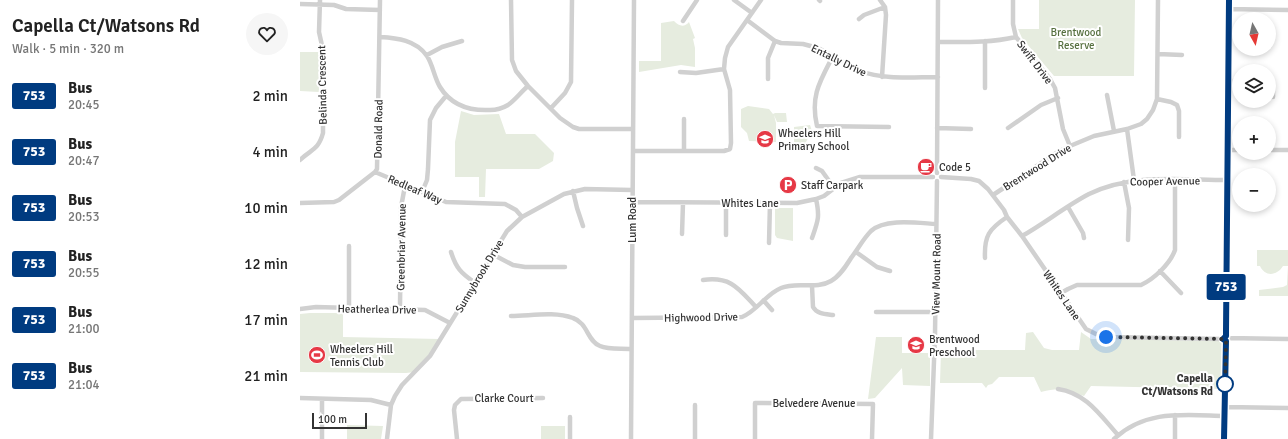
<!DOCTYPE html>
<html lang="en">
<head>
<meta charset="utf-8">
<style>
	body { margin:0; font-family:Signika,sans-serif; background:#f6f6f6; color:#222; height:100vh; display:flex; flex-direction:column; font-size:15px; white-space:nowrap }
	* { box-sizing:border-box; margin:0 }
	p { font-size:13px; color:#767676 }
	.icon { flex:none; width:22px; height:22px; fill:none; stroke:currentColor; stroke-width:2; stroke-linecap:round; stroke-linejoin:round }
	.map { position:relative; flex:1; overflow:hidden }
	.details { display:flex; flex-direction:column; background:#fff; width:300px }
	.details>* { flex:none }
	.badge { padding:0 8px; border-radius:3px; font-size:14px; line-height:26px }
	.needle { width:26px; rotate:172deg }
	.buttons { position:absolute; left:932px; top:12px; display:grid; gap:8px }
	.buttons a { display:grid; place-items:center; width:44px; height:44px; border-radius:50%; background:#fff; box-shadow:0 2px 6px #0003; font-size:20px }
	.scale { position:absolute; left:12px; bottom:10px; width:55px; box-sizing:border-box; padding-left:4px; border:2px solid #333; border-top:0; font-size:11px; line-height:14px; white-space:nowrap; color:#333; -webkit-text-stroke:3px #fff; paint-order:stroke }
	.you { position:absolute; width:20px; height:20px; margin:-10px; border:3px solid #fff; border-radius:50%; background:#1a73e8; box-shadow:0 0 0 6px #1a73e833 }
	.map>.badge { position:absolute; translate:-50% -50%; box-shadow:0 0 0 2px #fff }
	.round { display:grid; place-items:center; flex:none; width:42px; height:42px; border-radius:21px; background:#f6f6f6 }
	.overview { display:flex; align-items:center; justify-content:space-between; height:68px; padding:0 12px }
	h1 { font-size:19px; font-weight:600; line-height:30px }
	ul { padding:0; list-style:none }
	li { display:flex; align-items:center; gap:12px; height:56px; padding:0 12px }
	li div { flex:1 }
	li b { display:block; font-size:15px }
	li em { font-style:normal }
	li .badge { min-width:44px; font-weight:700; text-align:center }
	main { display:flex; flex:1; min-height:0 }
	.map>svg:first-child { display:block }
	.green { fill:#e6ecdf }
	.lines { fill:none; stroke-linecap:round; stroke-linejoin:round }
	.minor { stroke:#d0d0d0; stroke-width:4.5 }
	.line-casing { stroke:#fff; stroke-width:9 }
	.line { stroke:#003b80; stroke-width:6 }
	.walk { stroke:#333; stroke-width:4; stroke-dasharray:0 7.2 }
	.stop-dot { fill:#fff; stroke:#003b80; stroke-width:2 }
	.labels { text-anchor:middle; stroke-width:4; stroke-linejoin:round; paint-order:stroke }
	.park-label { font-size:11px; fill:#56703f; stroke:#fff }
	.street-label { font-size:11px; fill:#333; stroke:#fff }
	.poi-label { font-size:11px; fill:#333; stroke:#fff; text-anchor:start }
	.stop-label { font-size:11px; font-weight:bold; fill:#333; stroke:#fff; text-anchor:end }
</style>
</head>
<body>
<main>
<section class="details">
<div class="overview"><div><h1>Capella Ct/Watsons Rd</h1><p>Walk · 5 min · 320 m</p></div><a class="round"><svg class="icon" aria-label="heart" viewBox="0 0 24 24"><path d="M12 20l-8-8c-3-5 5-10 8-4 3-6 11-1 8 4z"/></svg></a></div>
<ul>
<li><span class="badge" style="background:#003b80;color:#fff">753</span><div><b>Bus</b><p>20:45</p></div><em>2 min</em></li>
<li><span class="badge" style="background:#003b80;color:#fff">753</span><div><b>Bus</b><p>20:47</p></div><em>4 min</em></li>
<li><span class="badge" style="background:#003b80;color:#fff">753</span><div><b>Bus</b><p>20:53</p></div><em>10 min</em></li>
<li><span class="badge" style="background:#003b80;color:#fff">753</span><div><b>Bus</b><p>20:55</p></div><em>12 min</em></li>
<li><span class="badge" style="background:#003b80;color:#fff">753</span><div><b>Bus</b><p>21:00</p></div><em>17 min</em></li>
<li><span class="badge" style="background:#003b80;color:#fff">753</span><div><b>Bus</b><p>21:04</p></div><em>21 min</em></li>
</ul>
</section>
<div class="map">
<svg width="988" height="439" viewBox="0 0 988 439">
	<rect width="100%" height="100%" fill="#fff"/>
	<path class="green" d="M739,0H835L834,76H754L722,38L718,29H739Z
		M374,21C379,26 384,28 389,22L395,38L393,39L395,48V67L381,65L339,72V61H361V23Z
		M0,52H19V92L0,91Z
		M448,106L469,109L473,114L475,113H486L487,122H477L474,115L476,123V142L449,141L447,133L441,127V109Z
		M161,111L174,115L199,114L206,134H235L254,153L253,161L239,169H186L185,197H179V177H155V142Z
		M510,125L512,131L501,151H494V127Z
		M475,208H493V241L477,238L475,235Z
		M957,250H988V296H959V290L983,287L987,285L988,266H983C977,276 965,277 960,266H957Z
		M10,313H43V337L140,339L126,362L115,372L106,373L0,372V314Z
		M733,332L744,348L752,350H779L781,332L791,339L920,341L924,345L922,389L791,386L784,396C765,389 760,387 741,392L734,377H699L692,384L688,385L686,388L682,383H640L641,350H725L726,333Z
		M576,337H602V353H630V386L603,385L602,368L575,398L568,399Z
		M47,425L83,426L81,439H47Z
		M241,426H265V439H241Z"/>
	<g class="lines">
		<path class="minor" d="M211,0L212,60L216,71L228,86L260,118L273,127L279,129H333
			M434,0L452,13
			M519,0L520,1
			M580,0L585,7L586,15L582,77
			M713,0V24L716,37L750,79L755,88L763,129L770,146
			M0,4L34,5L46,9L80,10
			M929,9L988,10
			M559,19L564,15L585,7
			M447,20L475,41L481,43L503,44L518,48L560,71C584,80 612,77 638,77
			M383,21L397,0
			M80,37C97,38 116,40 127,56C133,65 134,77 140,87C151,105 170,111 190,110C196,110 203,108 208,105C215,100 221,92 228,86
			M638,42C664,42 690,43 716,37
			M858,54L882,55
			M127,55L142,47L162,41
			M533,56C520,81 510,96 517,126L589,127
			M380,72L396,73L424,69
			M468,79V58L475,41
			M928,81H939
			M969,82H973V97
			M685,88V41
			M807,95L814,131
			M857,99L871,102L877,105L879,111V137
			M251,108L265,93L271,82L272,0
			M637,128L671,129
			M708,128L741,105L758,98
			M827,129L834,180
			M384,150V119
			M927,150H939
			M969,150H988
			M333,151H424L430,149L431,143L430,90L424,69L425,58L428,47L461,0
			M0,160C11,149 18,151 23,133V50L19,32L20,0
			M516,168L522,171L534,188
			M75,172L146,202L205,204L216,210L222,217
			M637,173L638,0
			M641,177L671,179L679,181L688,189L704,210L707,217L722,236L786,329L800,336L806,337L923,339
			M824,182L829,208L828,240
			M273,191L277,208L283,226
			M122,192L127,180L128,169L130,120L136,108L146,96
			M693,195L758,152L770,146L794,136L827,129L841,124L847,119L853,110L857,99L858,0
			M332,202L497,203L516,199L524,196L541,183L560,177H633
			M0,203L34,202L39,200L75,172L77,169L80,0
			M768,207L783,233L784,238
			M382,234L383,203
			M426,235V202
			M722,236C745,223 766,206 789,194C832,173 881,180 927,180
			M512,238C518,221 520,217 516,199
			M469,243L470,203
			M49,246V308
			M151,252C156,268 161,273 174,282
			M556,252L577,267L590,271
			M192,254L213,265L225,267H265
			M685,258C684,236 689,229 707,217
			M860,271L881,293
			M403,280C431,276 439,289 456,307
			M512,286L513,307C517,314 525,314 533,315
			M761,293L768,289L777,285H841C854,279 870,264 875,250V180
			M464,301L472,310
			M0,309L16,307L125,310L150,323
			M100,309L101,207L105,186
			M576,312H635
			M211,316C230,316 254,311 273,318C288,323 287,341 300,346C309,350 322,348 331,349
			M332,318L442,317C457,311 466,294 481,288C497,281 516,290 531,281C540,276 546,266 551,258C558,249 563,239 571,231C585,218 618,223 636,224
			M926,336L929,0
			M928,338L926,341L923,339L926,336L928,338L988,339
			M758,389C786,393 800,415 818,435
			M0,398L71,400L91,405
			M395,405V439
			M925,407L988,408
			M270,417V439
			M22,439V399
			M87,439L91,405L95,396L102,385L130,356L207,231L222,217L264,194L285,189L332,190
			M157,439L154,410L155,405L161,399L243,398
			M331,439L334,0
			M455,439V403L573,404L572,439
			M631,439L635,335L637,181
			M814,439C846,409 884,415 925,416
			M875,439V415
			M924,439L926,341"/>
	</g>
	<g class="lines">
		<defs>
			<path id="line" d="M924,439L926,341L923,339L926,336V331L929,0"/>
		</defs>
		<use href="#line" class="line-casing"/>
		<use href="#line" class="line"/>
		<path class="walk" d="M806,337L923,339L926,341L925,391V384"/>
	</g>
	<defs>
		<symbol id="school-disc" viewBox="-11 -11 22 22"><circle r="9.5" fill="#e63946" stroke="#fff"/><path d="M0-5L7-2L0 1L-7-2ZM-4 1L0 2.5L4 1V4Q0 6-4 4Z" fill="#fff"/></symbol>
		<symbol id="cafe-disc" viewBox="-11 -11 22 22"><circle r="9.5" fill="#e63946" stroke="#fff"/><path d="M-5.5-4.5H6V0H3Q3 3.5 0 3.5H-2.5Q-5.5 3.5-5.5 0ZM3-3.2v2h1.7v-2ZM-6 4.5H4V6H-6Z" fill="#fff"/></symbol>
		<symbol id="parking-disc" viewBox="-11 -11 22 22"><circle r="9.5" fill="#e63946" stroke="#fff"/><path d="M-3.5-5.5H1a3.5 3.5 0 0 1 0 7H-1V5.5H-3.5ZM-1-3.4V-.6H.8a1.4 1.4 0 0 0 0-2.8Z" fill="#fff"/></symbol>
		<symbol id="stadium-disc" viewBox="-11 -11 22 22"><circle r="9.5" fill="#e63946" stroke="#fff"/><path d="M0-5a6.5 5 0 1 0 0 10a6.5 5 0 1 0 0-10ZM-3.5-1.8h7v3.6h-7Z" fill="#fff"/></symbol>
	</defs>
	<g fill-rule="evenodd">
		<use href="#school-disc" x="455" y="129" width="20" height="20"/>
		<use href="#cafe-disc" x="616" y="157" width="20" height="20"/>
		<use href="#parking-disc" x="478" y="175" width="20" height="20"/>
		<use href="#school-disc" x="606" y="335" width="20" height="20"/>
		<use href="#stadium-disc" x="7" y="345" width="20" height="20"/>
	</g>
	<circle class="stop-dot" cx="925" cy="384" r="8"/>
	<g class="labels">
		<g class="park-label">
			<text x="776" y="36">Brentwood<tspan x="776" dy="13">Reserve</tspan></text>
		</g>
		<g class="street-label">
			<text transform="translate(539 60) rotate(26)" y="4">Entally Drive</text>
			<text transform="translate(735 62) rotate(53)" y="4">Swift Drive</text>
			<text transform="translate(22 85) rotate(-91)" y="4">Belinda Crescent</text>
			<text transform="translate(78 129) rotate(-89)" y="4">Donald Road</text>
			<text transform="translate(737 167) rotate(-32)" y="4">Brentwood Drive</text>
			<text transform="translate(865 181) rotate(-1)" y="4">Cooper Avenue</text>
			<text transform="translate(115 189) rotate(23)" y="4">Redleaf Way</text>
			<text x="450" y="207">Whites Lane</text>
			<text transform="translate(332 220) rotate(-90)" y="4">Lum Road</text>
			<text transform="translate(101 247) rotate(-89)" y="4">Greenbriar Avenue</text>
			<text transform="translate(636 274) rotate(-89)" y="4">View Mount Road</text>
			<text transform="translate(179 276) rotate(-59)" y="4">Sunnybrook Drive</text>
			<text transform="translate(762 295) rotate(56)" y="4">Whites Lane</text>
			<text transform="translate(77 309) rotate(1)" y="4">Heatherlea Drive</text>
			<text transform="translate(401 317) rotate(-1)" y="4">Highwood Drive</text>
			<text x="204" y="402">Clarke Court</text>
			<text x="514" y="407">Belvedere Avenue</text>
		</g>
		<g class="poi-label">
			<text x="478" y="137">Wheelers Hill<tspan x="478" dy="13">Primary School</tspan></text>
			<text x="639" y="171">Code 5</text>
			<text x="501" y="189">Staff Carpark</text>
			<text x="629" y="343">Brentwood<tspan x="629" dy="13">Preschool</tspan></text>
			<text x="30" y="353">Wheelers Hill<tspan x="30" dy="13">Tennis Club</tspan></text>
		</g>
		<g class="stop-label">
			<text x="913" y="382">Capella<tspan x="913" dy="13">Ct/Watsons Rd</tspan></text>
		</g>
	</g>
</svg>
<div class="buttons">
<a><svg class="needle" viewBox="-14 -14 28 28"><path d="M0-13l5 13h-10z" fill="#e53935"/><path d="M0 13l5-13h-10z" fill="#767676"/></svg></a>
<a><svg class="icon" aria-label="layers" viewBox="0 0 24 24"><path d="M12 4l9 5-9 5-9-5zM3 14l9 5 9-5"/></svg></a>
<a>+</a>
<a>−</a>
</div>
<div class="scale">100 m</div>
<div class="you" style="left:806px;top:337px"></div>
<b class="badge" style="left:926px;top:287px;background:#003b80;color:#fff">753</b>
</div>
</main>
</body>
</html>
